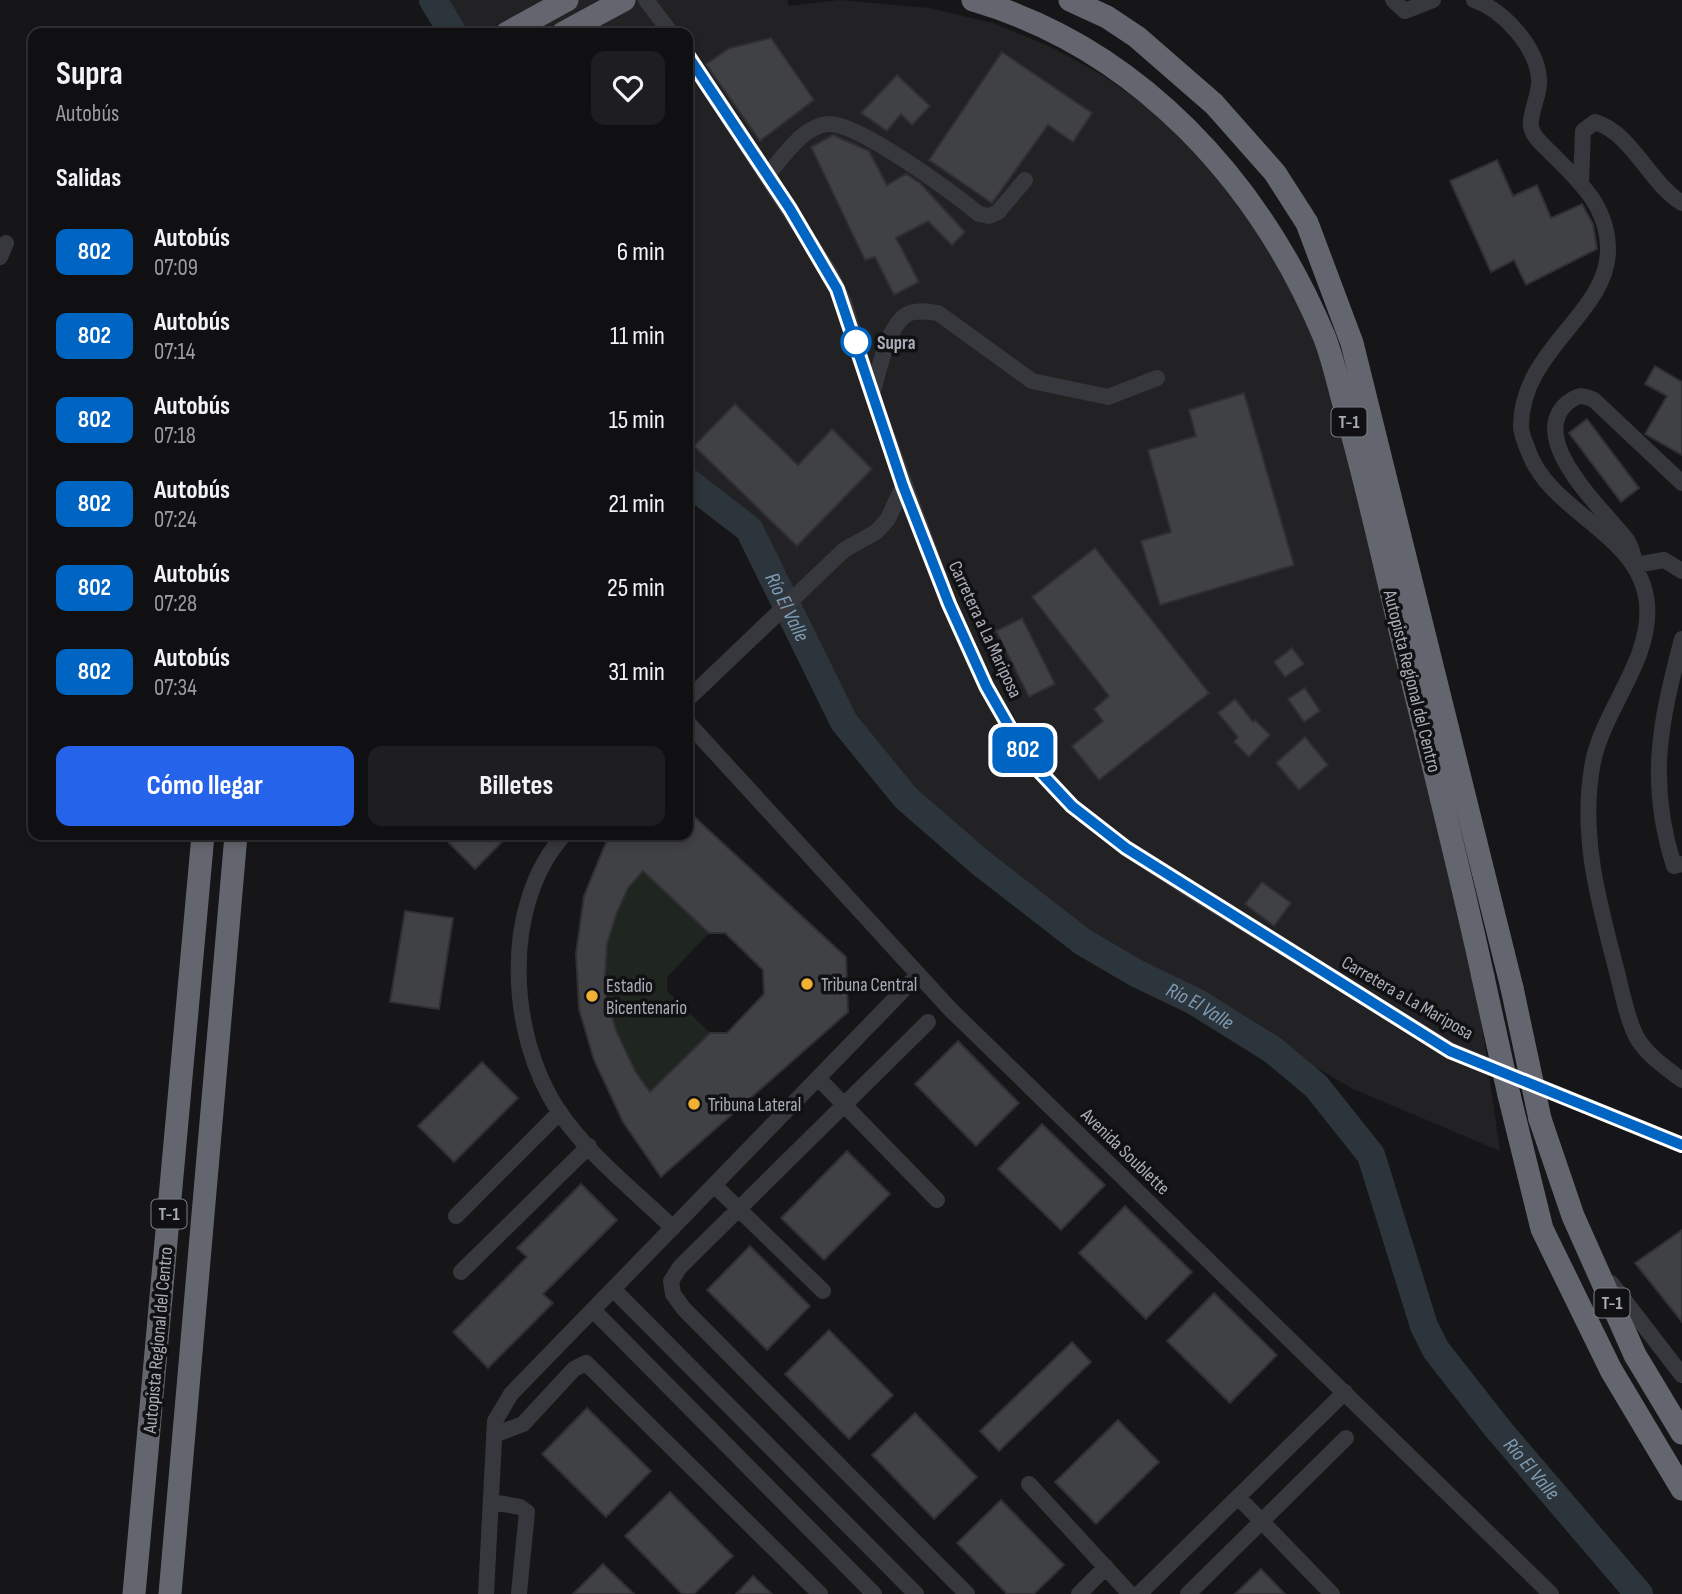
<!DOCTYPE html>
<html lang="es">
<head>
<meta charset="utf-8">
<style>
	body { margin:0; font-family:"Sofia Sans Condensed",sans-serif; background:#1e1e20; color:#f1f3f6; height:100vh; display:flex; flex-direction:column; font-size:26px; white-space:nowrap }
	* { box-sizing:border-box; margin:0 }
	p { font-size:23px; color:#9c9d9f }
	.icon { flex:none; width:38px; height:38px; fill:none; stroke:currentColor; stroke-width:2; stroke-linecap:round; stroke-linejoin:round }
	.map { position:relative; flex:1; overflow:hidden }
	.drawer { position:absolute; left:28px; top:28px; width:665px; height:812px; display:flex; flex-direction:column; background:#101012; border-radius:14px; box-shadow:0 4px 10px #0003,0 0 0 2px #303032 }
	.drawer>* { flex:none }
	.badge { padding:0 14px; border-radius:10px; font-size:24px; line-height:46px }
	.map>.badge { position:absolute; translate:-50% -50%; box-shadow:0 0 0 4px #fff }
	h2 { padding:0 28px; font-size:26px; line-height:63px }
	.round { display:grid; place-items:center; flex:none; width:74px; height:74px; border-radius:14px; background:#1e1e20 }
	.overview { display:flex; align-items:center; justify-content:space-between; height:119px; padding:0 28px }
	h1 { font-size:33px; font-weight:700; line-height:52px }
	.action { display:flex; gap:14px; margin-top:auto; padding:14px 28px }
	.action a { flex:1; height:80px; border-radius:14px; background:#2563eb; color:#fff; font-size:28px; font-weight:700; line-height:80px; text-align:center }
	.action a+a { background:#1e1e20; color:#f1f3f6 }
	ul { padding:0; list-style:none }
	li { display:flex; align-items:center; gap:21px; height:84px; padding:0 28px }
	li div { flex:1 }
	li b { display:block; font-size:26px }
	li em { font-style:normal }
	li .badge { min-width:77px; font-weight:700; text-align:center }
	.map>svg:first-child { display:block }
	.built { fill:#222225 }
	.green { fill:#1e261f }
	.lines { fill:none; stroke-linecap:round; stroke-linejoin:round }
	.river { stroke:#2c353c; stroke-width:28 }
	.building { fill:#404145; stroke:#303034; stroke-width:2; fill-rule:evenodd }
	.minor { stroke:#37383d; stroke-width:16 }
	.highway { stroke:#63666e; stroke-width:23 }
	.highway-bridge { stroke:#63666e; stroke-width:23 }
	.line-casing { stroke:#fff; stroke-width:16 }
	.line { stroke:#0064c3; stroke-width:10 }
	.stop-dot { fill:#fff; stroke:#0064c3; stroke-width:3.5 }
	.poi-dot { fill:#f2b134; stroke:#111113; stroke-width:2.5 }
	.labels { text-anchor:middle; stroke-width:7; stroke-linejoin:round; paint-order:stroke }
	.shield { fill:#111113; stroke:#7b7e86; stroke-width:2 }
	.shield-label { font-size:18px; font-weight:bold; fill:#a8adb8 }
	.stop-label { font-size:19px; font-weight:bold; fill:#a8adb8; stroke:#111113; text-anchor:start }
	.street-label { font-size:19px; fill:#a8adb8; stroke:#111113 }
	.poi-label { font-size:19px; fill:#a8adb8; stroke:#111113; text-anchor:start }
	.water-label { font-size:21px; font-style:italic; fill:#7f9bb3; stroke:#111113 }
</style>
</head>
<body>
<div class="map">
<svg width="1682" height="1594" viewBox="0 0 1682 1594">
	<rect width="100%" height="100%" fill="#161618"/>
	<path class="built" d="M442,0H787L789,6L840,0L929,8L993,23L1053,48L1104,76L1158,115L1237,198L1309,314L1380,573L1481,1019L1500,1151L1353,1089L1239,1023L1114,964L1053,923L949,843L892,783L860,737L774,577L743,529L688,491V33H461Z"/>
	<path class="green" d="M643,871L709,933L667,977V991L710,1033L650,1092C600,1028 586,935 643,871Z"/>
	<g class="lines">
		<g class="river">
			<path d="M433,0L453,33"/>
			<path id="s1" d="M688,482L749,529L844,722L906,798L981,863L1083,942L1136,973L1196,1002L1273,1050L1316,1086L1371,1155L1424,1326L1436,1350L1498,1429L1639,1594"/>
		</g>
	</g>
	<path class="building" d="M771,38L814,100L760,141L706,64L730,48Z
		M1002,52L1092,113L1073,142L1048,125L992,203L929,160Z
		M897,75L930,106L912,125L901,114L887,131L861,113Z
		M833,135L869,151L887,185L906,174L920,183L965,232L952,245L928,221L896,238L919,282L894,295L875,257L865,260L811,147Z
		M1497,160L1513,196L1537,185L1551,218L1582,204L1593,224L1597,249L1526,285L1514,260L1491,272L1450,181Z
		M1655,366L1682,382V455L1645,434L1667,396L1645,384Z
		M1244,393L1294,565L1160,605L1141,541L1171,532L1148,450L1196,436L1189,410Z
		M735,404L798,465L832,429L872,469L797,546L694,446Z
		M1587,419L1639,488L1621,502L1569,433Z
		M1095,548L1209,693L1099,780L1072,746L1103,721L1094,709L1109,696L1032,597Z
		M1022,618L1055,684L1029,697L996,631Z
		M1292,648L1304,664L1285,677L1274,662Z
		M1305,688L1320,711L1304,722L1288,699Z
		M1235,699L1253,722L1255,720L1270,735L1249,757L1234,742L1238,737L1218,713Z
		M1305,737L1328,765L1299,790L1276,763Z
		M688,811L846,957L848,1012L661,1177L623,1122L594,1060L579,1009L576,953L584,896L609,835H688ZM643,871L709,933H725L763,970L764,994L727,1033H710L650,1092L635,1071L617,1033L607,1002L605,978L607,944L617,912L628,888Z
		M441,835H509L475,869Z
		M1262,882L1291,903L1274,926L1245,904Z
		M405,911L453,918L439,1009L390,1002Z
		M958,1041L1019,1103L976,1146L915,1084Z
		M482,1062L518,1098L454,1162L418,1126Z
		M1042,1124L1105,1185L1061,1230L998,1169Z
		M847,1151L890,1194L824,1260L781,1218Z
		M581,1184L617,1220L543,1294L553,1303L488,1368L453,1332L527,1257L517,1248Z
		M1125,1206L1192,1272L1146,1319L1079,1253Z
		M1682,1230V1322L1635,1263Z
		M750,1246L810,1306L767,1350L707,1290Z
		M1214,1293L1277,1355L1230,1403L1167,1341Z
		M829,1330L893,1395L849,1439L785,1374Z
		M1072,1342L1091,1362L999,1451L980,1431Z
		M587,1408L651,1471L606,1517L542,1454Z
		M915,1413L977,1477L934,1519L872,1455Z
		M1118,1420L1159,1462L1096,1524L1055,1482Z
		M670,1492L733,1556L694,1594H682L625,1536Z
		M1001,1500L1064,1565L1034,1594H1007L957,1543Z
		M603,1564L634,1594H573Z
		M1261,1569L1285,1594H1235Z
		M753,1576L772,1594H736Z"/>
	<g class="lines">
		<path class="minor" d="M646,0L671,33
			M1393,0L1405,11L1433,0
			M1474,0C1503,10 1536,46 1539,78C1541,94 1529,112 1531,127C1533,137 1543,145 1550,152C1579,181 1608,206 1608,250C1608,313 1521,350 1521,426C1521,434 1525,442 1528,450C1550,514 1641,533 1647,604C1652,660 1604,708 1593,762C1579,834 1599,903 1617,972C1622,992 1627,1019 1637,1038C1648,1056 1665,1067 1682,1080
			M688,56L830,273L845,305L872,395L949,604L986,686L1027,758L1072,806L1126,848L1187,888L1450,1050L1682,1145
			M767,175C783,158 802,126 828,124C858,122 953,193 979,214L989,216L998,212L1025,180
			M1581,183L1583,131L1595,122C1632,133 1649,183 1682,203
			M0,257L6,243
			M872,395C878,374 887,327 906,315C915,309 928,312 938,313L1032,381L1108,397L1157,378
			M1682,483L1594,400C1581,394 1577,395 1566,404C1527,441 1604,510 1627,540C1632,546 1633,557 1636,565L1664,560L1682,571
			M1682,639C1660,723 1647,781 1674,866L1682,864
			M688,699L844,550L876,532L888,519L903,486
			M688,723L950,1009L1551,1594
			M564,835C501,905 508,1034 558,1110C588,1155 635,1191 673,1228
			M928,1022L680,1267L671,1281L673,1294L684,1309L967,1594
			M818,1078L937,1200
			M715,1186L823,1291
			M456,1216L560,1112
			M461,1272L589,1146
			M1611,1283L1682,1375
			M613,1289L916,1594
			M593,1310L874,1594
			M494,1435L523,1424L574,1369L586,1363L820,1594
			M1029,1484L1130,1594
			M1238,1497L1332,1594
			M492,1502L520,1507L527,1512L519,1593
			M486,1594L495,1421L511,1394L917,976
			M1079,1594L1106,1567
			M1139,1594L1345,1392
			M1188,1594L1346,1438"/>
		<path class="highway" d="M973,0C1138,48 1259,181 1324,336C1334,361 1339,389 1347,415C1367,486 1383,558 1400,630C1428,746 1458,861 1483,977
			M1070,0L1107,17L1137,37L1214,104L1275,173L1307,223L1352,343L1512,988
			M507,33L567,0
			M563,33L624,0
			M1509,1095L1542,1229L1611,1370L1682,1489
			M1540,1119L1573,1216L1635,1355L1682,1433
			M134,1594L203,835
			M170,1594L236,835"/>
		<path class="highway-bridge" d="M1483,977L1509,1095
			M1512,988L1540,1119"/>
	</g>
	<g class="lines">
		<defs>
			<path id="line" d="M688,56L790,209L837,289L903,486L949,604L986,686L1027,758L1072,806L1126,848L1450,1051L1682,1145"/>
		</defs>
		<use href="#line" class="line-casing"/>
		<use href="#line" class="line"/>
	</g>
	<circle class="stop-dot" cx="856" cy="342" r="14"/>
	<g class="poi-dot">
		<circle cx="807" cy="984" r="7"/>
		<circle cx="592" cy="996" r="7"/>
		<circle cx="694" cy="1104" r="7"/>
	</g>
	<g class="labels">
		<g class="shield">
			<rect x="1331.5" y="407.5" width="35" height="29" rx="5"/>
			<rect x="151.5" y="1199.5" width="35" height="29" rx="5"/>
			<rect x="1594.5" y="1288.5" width="35" height="29" rx="5"/>
		</g>
		<g class="shield-label">
			<text x="1349" y="428">T-1</text>
			<text x="169" y="1220">T-1</text>
			<text x="1612" y="1309">T-1</text>
		</g>
		<g class="stop-label">
			<text x="877" y="349">Supra</text>
		</g>
		<g class="street-label">
			<text transform="translate(986 629) rotate(65)" y="7">Carretera a La Mariposa</text>
			<text transform="translate(1413 681) rotate(76)" y="7">Autopista Regional del Centro</text>
			<text transform="translate(1408 997) rotate(30)" y="7">Carretera a La Mariposa</text>
			<text transform="translate(1126 1151) rotate(44)" y="7">Avenida Soublette</text>
			<text transform="translate(157 1340) rotate(-85)" y="7">Autopista Regional del Centro</text>
		</g>
		<g class="poi-label">
			<text x="821" y="991">Tribuna Central</text>
			<text x="606" y="992">Estadio<tspan x="606" dy="22">Bicentenario</tspan></text>
			<text x="708" y="1111">Tribuna Lateral</text>
		</g>
		<g class="water-label">
			<text dy="7" stroke="none"><textPath href="#s1" startOffset="164">Río El Valle</textPath></text>
			<text dy="7" stroke="none"><textPath href="#s1" startOffset="752">Río El Valle</textPath></text>
			<text dy="7" stroke="none"><textPath href="#s1" startOffset="1340">Río El Valle</textPath></text>
		</g>
	</g>
</svg>
<b class="badge" style="left:1023px;top:750px;background:#0064c3;color:#fff">802</b>
<section class="drawer">
<div class="overview"><div><h1>Supra</h1><p>Autobús</p></div><a class="round"><svg class="icon" aria-label="heart" viewBox="0 0 24 24"><path d="M12 20l-8-8c-3-5 5-10 8-4 3-6 11-1 8 4z"/></svg></a></div>
<h2>Salidas</h2>
<ul>
<li><span class="badge" style="background:#0064c3;color:#fff">802</span><div><b>Autobús</b><p>07:09</p></div><em>6 min</em></li>
<li><span class="badge" style="background:#0064c3;color:#fff">802</span><div><b>Autobús</b><p>07:14</p></div><em>11 min</em></li>
<li><span class="badge" style="background:#0064c3;color:#fff">802</span><div><b>Autobús</b><p>07:18</p></div><em>15 min</em></li>
<li><span class="badge" style="background:#0064c3;color:#fff">802</span><div><b>Autobús</b><p>07:24</p></div><em>21 min</em></li>
<li><span class="badge" style="background:#0064c3;color:#fff">802</span><div><b>Autobús</b><p>07:28</p></div><em>25 min</em></li>
<li><span class="badge" style="background:#0064c3;color:#fff">802</span><div><b>Autobús</b><p>07:34</p></div><em>31 min</em></li>
</ul>
<div class="action"><a>Cómo llegar</a><a>Billetes</a></div>
</section>
</div>
</body>
</html>
